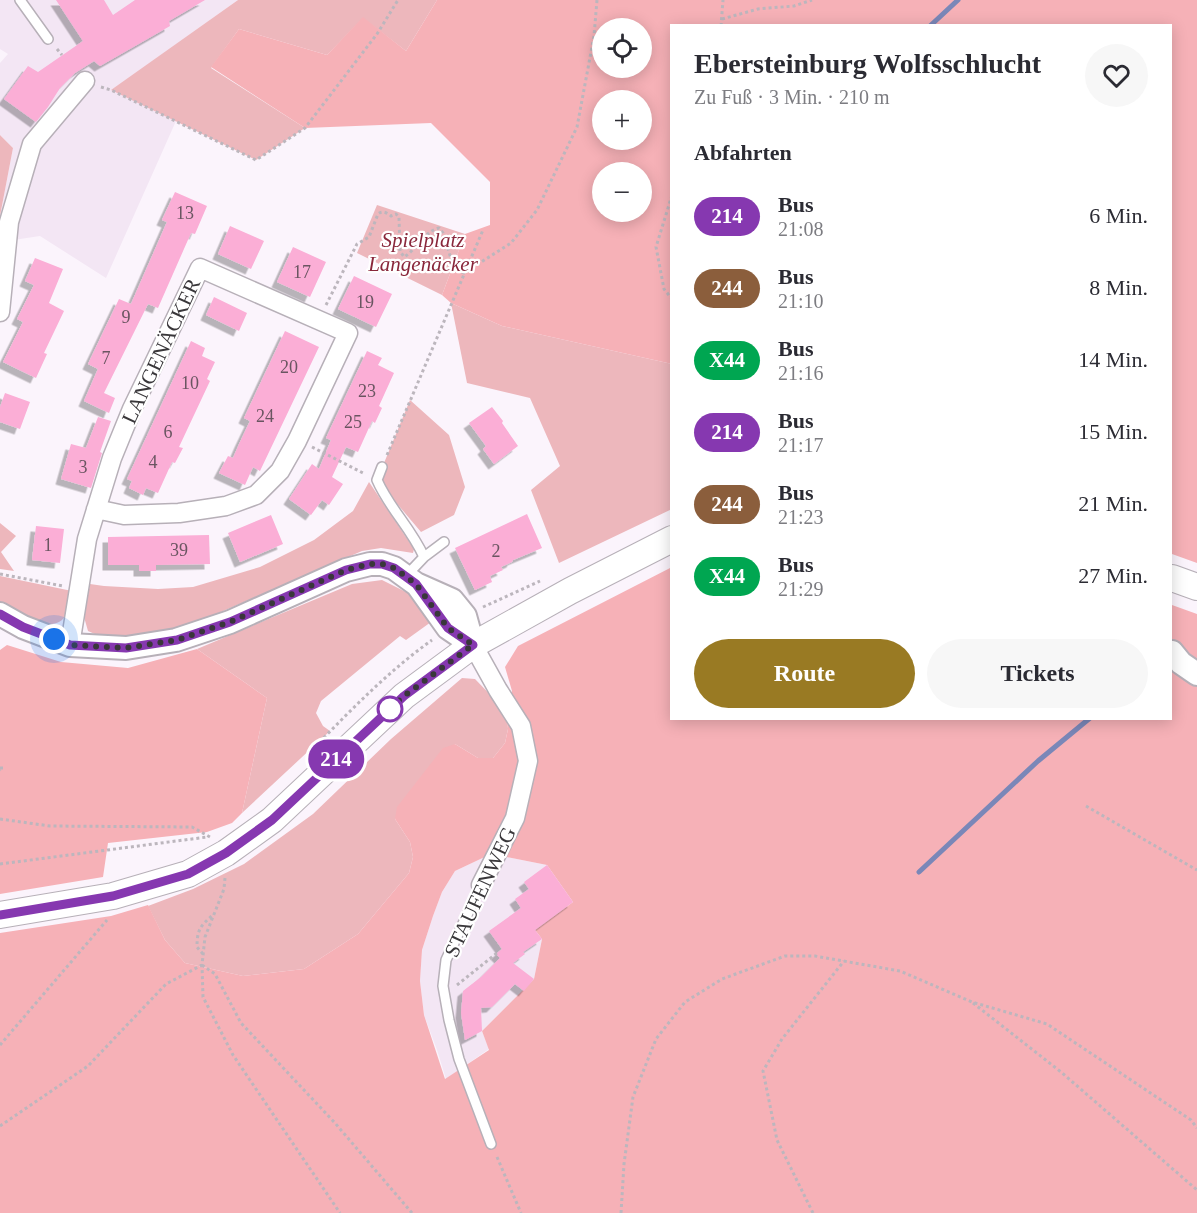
<!DOCTYPE html>
<html lang="de">
<head>
<meta charset="utf-8">
<style>
	body { margin:0; font-family:Georgia,serif; background:#f7f7f7; color:#2b2b33; height:100vh; display:flex; flex-direction:column; font-size:22px; white-space:nowrap }
	* { box-sizing:border-box; margin:0 }
	p { font-size:20px; color:#7c7c81 }
	.icon { flex:none; width:33px; height:33px; fill:none; stroke:currentColor; stroke-width:2; stroke-linecap:round; stroke-linejoin:round }
	.map { position:relative; flex:1; overflow:hidden }
	.details { position:absolute; left:670px; top:24px; width:502px; height:696px; display:flex; flex-direction:column; background:#fff; border-radius:0px; box-shadow:0 3px 15px #0003 }
	.details>* { flex:none }
	.badge { padding:0 12px; border-radius:20px; font-size:21px; line-height:39px }
	.fabs { position:absolute; left:592px; top:18px; display:grid; gap:12px }
	.fabs a { display:grid; place-items:center; width:60px; height:60px; border-radius:50%; background:#fff; box-shadow:0 3px 15px #0003; font-size:30px }
	.you { position:absolute; width:30px; height:30px; margin:-15px; border:4px solid #fff; border-radius:50%; background:#1a73e8; box-shadow:0 0 0 9px #1a73e833 }
	.map>.badge { position:absolute; translate:-50% -50%; box-shadow:0 0 0 3px #fff }
	h2 { padding:0 24px; font-size:22px; line-height:54px }
	.round { display:grid; place-items:center; flex:none; width:63px; height:63px; border-radius:32px; background:#f7f7f7 }
	.summary { display:flex; align-items:center; justify-content:space-between; height:102px; padding:0 24px }
	h1 { font-size:28px; font-weight:600; line-height:45px }
	.button { display:flex; gap:12px; margin-top:auto; padding:12px 24px }
	.button a { flex:1; height:69px; border-radius:36px; background:#997a23; color:#fff; font-size:24px; font-weight:600; line-height:69px; text-align:center }
	.button a+a { background:#f7f7f7; color:#2b2b33 }
	ul { padding:0; list-style:none }
	li { display:flex; align-items:center; gap:18px; height:72px; padding:0 24px }
	li div { flex:1 }
	li b { display:block; font-size:22px }
	li em { font-style:normal }
	li .badge { min-width:66px; font-weight:700; text-align:center }
	.map>svg:first-child { display:block }
	.built { fill:#f3e6f4 }
	.green { fill:#edb7bc }
	.forest { fill:#f6b1b7; fill-rule:evenodd }
	.lines { fill:none; stroke-linecap:round; stroke-linejoin:round }
	.stream { stroke:#7a87b8; stroke-width:5 }
	.building { fill:#fbaed6; filter:url(#shadow) }
	.service-casing { stroke:#b7b0b8; stroke-width:12 }
	.minor-casing { stroke:#b7b0b8; stroke-width:21 }
	.tertiary-casing { stroke:#b7b0b8; stroke-width:26 }
	.secondary-casing { stroke:#b7b0b8; stroke-width:28 }
	.path { stroke:#bcb6bd; stroke-width:3; stroke-dasharray:3 3; stroke-linecap:butt }
	.service { stroke:#fff; stroke-width:9 }
	.minor { stroke:#fff; stroke-width:18 }
	.tertiary { stroke:#fff; stroke-width:22 }
	.secondary { stroke:#fff; stroke-width:26 }
	.line-casing { stroke:#fff; stroke-width:14 }
	.line { stroke:#8638b0; stroke-width:9 }
	.walk { stroke:#39373a; stroke-width:6; stroke-dasharray:0 10.8 }
	.stop-dot { fill:#fff; stroke:#8638b0; stroke-width:3 }
	.labels { text-anchor:middle; stroke-width:4.5; stroke-linejoin:round; paint-order:stroke }
	.number-label { font-size:18px; fill:#6a5561 }
	.park-label { font-size:21px; font-style:italic; fill:#89273b; stroke:#fff }
	.street-label { font-size:21px; fill:#39373a; stroke:#fff }
</style>
</head>
<body>
<div class="map">
<svg width="1197" height="1213" viewBox="0 0 1197 1213">
	<defs>
		<filter id="shadow"><feDropShadow dx="-5.5" dy="5.5" stdDeviation="0" flood-color="#0004"/></filter>
	</defs>
	<rect width="100%" height="100%" fill="#fbf4fc"/>
	<path class="built" d="M0,0H238L112,90L176,121L106,278L40,236L0,242V216L13,148L0,135V63L8,54L0,49Z
		M491,854L547,865L573,902L535,930L542,939L534,979L482,1031L489,1049L446,1079L437,1050L424,1015L420,981L422,950L433,916L442,892L455,871Z"/>
	<path class="green" d="M238,0H437L406,51L363,18L327,55L239,29L211,68L305,128L256,160L111,90Z
		M0,135L13,148L0,216Z
		M377,205L465,234L442,295L357,253Z
		M451,303L502,326L672,364V509L559,563L531,490L560,466L530,398L467,383Z
		M410,400L449,435L465,487L454,515L421,532L377,480Z
		M369,482L414,549L413,553L381,548L362,551L193,624L148,636L104,638L88,631L84,617L90,584L104,586L158,589L193,587L260,567L314,540L353,511Z
		M0,523L16,536L1,552L14,571L0,569Z
		M0,576L72,591C70,598 69,607 66,614C56,638 14,613 0,602Z
		M382,580L414,596L431,622L406,640L400,636L321,701L316,713L323,726L330,731L242,813L267,698L197,649L352,584Z
		M462,678L475,679L507,712L508,729L505,743L493,758H478L455,744L395,819L410,842L413,857L409,873L358,934L304,969L243,976L185,963L165,940L148,906L193,889L244,864L313,814L391,739Z"/>
	<path class="forest" d="M437,0H1197V563L1172,554V26H672V364L502,326L451,303L442,295L465,234L490,225V182L431,123L305,128L211,67L239,29L327,55L363,17L406,51ZM603,28H642V68H603ZM603,100H642V140H603ZM603,172H642V212H603Z
		M672,567V718H1172V605L1197,614V1213H0V933L111,916L148,905L165,940L185,963L243,976L304,969L358,934L409,873L413,857L410,842L395,819L397,807L443,748L455,744L478,758H493L505,743L508,729L507,712L512,691L505,667L518,646ZM491,854L547,865L573,902L535,930L542,939L534,979L482,1031L489,1050L445,1079L424,1015L420,981L422,950L433,916L442,892L455,871Z
		M7,645L61,662L128,668L197,649L267,698L242,813L232,823L207,832L108,843L103,877L0,894V650Z"/>
	<g class="lines">
		<path class="stream" d="M930,26L958,0
			M919,872L1038,761L1090,718"/>
	</g>
	<path class="building" d="M56,0H104L113,15L135,0H205L169,21L170,26L100,66L94,61L75,73L60,88L48,107L36,122L4,99L28,66L38,72L83,41Z
		M175,192L207,206L195,234L191,233L158,308L148,304L104,393L115,398L109,413L84,401L98,369L88,364L119,299L131,304L167,222L162,220Z
		M230,226L264,241L251,269L218,254Z
		M293,247L326,262L310,297L277,282Z
		M35,258L63,269L49,303L64,311L44,353L47,354L36,378L3,362L23,322L17,319L34,285L25,281Z
		M354,276L392,294L376,327L338,309Z
		M214,297L247,313L239,331L206,315Z
		M285,331L319,347L260,471L253,467L245,485L219,473L228,456L233,458L240,442L250,421L244,418Z
		M191,341L205,348L202,356L215,362L207,379L210,381L179,447L183,448L175,463L172,462L158,493L146,488L143,495L129,488L132,481L127,479Z
		M367,351L382,358L378,365L394,373L379,406L382,408L375,423L372,421L358,452L346,447L332,477L343,484L329,505L322,500L311,515L289,499L312,464L319,469L331,440L326,438Z
		M5,393L30,402L20,429L0,422V407Z
		M492,407L503,421L502,423L518,446L494,464L483,449L486,446L469,423Z
		M98,417L111,421L100,452L102,453L91,488L61,479L71,444L86,448Z
		M527,514L542,548L513,560L512,562L501,567L503,570L490,576L492,582L475,590L455,548Z
		M271,515L283,544L240,562L228,533Z
		M36,526L64,529L60,563L32,560Z
		M209,535L210,564L156,565V571H139V565H108V537Z
		M547,865L573,902L535,930L542,939L523,952L525,954L513,963L534,979L524,991L515,984L492,1007L481,1008L482,1031L465,1040L461,1013L463,991L481,977L500,958L496,954L502,949L489,931L521,908L515,899L529,889L524,882Z"/>
	<g class="lines">
		<defs>
			<path id="service" d="M20,0L48,39
				M382,467L377,480C389,508 411,528 424,557
				M406,576L424,557L444,542
				M481,885L446,960L443,986L449,1020L459,1059L491,1144"/>
			<path id="minor" d="M0,312L9,222L32,144L85,81
				M70,645L87,539L112,458L132,409L200,268L348,333L297,441L280,471L256,495L226,506L179,513L124,515L96,509
				M473,645L498,690L521,726L528,761L515,818L481,885"/>
			<path id="tertiary" d="M418,586L448,628L473,645
				M0,614L23,627L70,645L126,648L176,640L230,622L346,570L370,564H382L394,568L416,584L452,600L465,616L473,645
				M1172,652L1181,663L1197,674"/>
			<path id="secondary" d="M1172,578L1197,587
				M0,915L113,896L188,874L226,853L272,820L404,696L473,645L570,591L672,539"/>
		</defs>
		<use href="#service" class="service-casing"/>
		<use href="#minor" class="minor-casing"/>
		<use href="#tertiary" class="tertiary-casing"/>
		<use href="#secondary" class="secondary-casing"/>
		<path class="path" d="M722,19L758,9L794,6L812,0
			M721,26L723,0
			M57,49L62,55
			M101,87L111,90L256,160L305,128L377,34L398,0
			M672,195L656,247L664,289L672,299
			M326,305L357,244L369,237L378,214C383,210 387,213 391,216L396,214L399,217L400,251L404,257C417,249 425,231 439,228L443,233L454,268L464,273L511,243L537,210L577,127L594,36L597,0
			M312,447L365,474
			M387,455L483,230
			M0,574L63,586
			M483,607L540,581
			M307,755C347,714 386,673 432,640
			M0,768H3L0,770
			M1086,806L1197,870
			M0,819L50,826L192,827L210,837
			M0,864L207,837
			M225,878L224,889L205,937L202,965L203,997L233,1055L340,1213
			M203,954L197,947C197,930 200,926 213,915
			M202,965L215,974L241,1023L335,1123L412,1213
			M457,985L497,953
			M973,1003L1061,1072L1197,1190
			M0,1045L107,920
			M0,1126L88,1066L166,984L202,965
			M497,1157L521,1213
			M621,1213L624,1164L633,1097L656,1039L685,1002L722,979L785,956H815L900,971L972,1002L1047,1024L1191,1120L1197,1128
			M813,1213L777,1140L763,1071L782,1039L844,961"/>
		<use href="#service" class="service"/>
		<use href="#minor" class="minor"/>
		<use href="#tertiary" class="tertiary"/>
		<use href="#secondary" class="secondary"/>
	</g>
	<g class="lines">
		<defs>
			<path id="line" d="M0,614L23,627L70,645L126,648L177,640L230,622L346,570L370,564H382L394,568L416,584L448,628L473,645L404,696L272,820L226,853L188,874L113,896L0,915"/>
		</defs>
		<use href="#line" class="line-casing"/>
		<use href="#line" class="line"/>
		<path class="walk" d="M54,639L70,645L126,648L177,640L230,622L346,570L370,564H382L394,568L416,584L448,628L473,645L404,696L388,710L390,709"/>
	</g>
	<circle class="stop-dot" cx="390" cy="709" r="12"/>
	<g class="labels">
		<g class="number-label">
			<text x="185" y="219">13</text>
			<text x="302" y="278">17</text>
			<text x="365" y="308">19</text>
			<text x="126" y="323">9</text>
			<text x="106" y="364">7</text>
			<text x="289" y="373">20</text>
			<text x="190" y="389">10</text>
			<text x="367" y="397">23</text>
			<text x="265" y="422">24</text>
			<text x="353" y="428">25</text>
			<text x="168" y="438">6</text>
			<text x="153" y="468">4</text>
			<text x="83" y="473">3</text>
			<text x="48" y="551">1</text>
			<text x="179" y="556">39</text>
			<text x="496" y="557">2</text>
		</g>
		<g class="park-label">
			<text x="423" y="247">Spielplatz<tspan x="423" dy="24">Langenäcker</tspan></text>
		</g>
		<g class="street-label">
			<text transform="translate(161 351) rotate(-65)" y="7">LANGENÄCKER</text>
			<text transform="translate(480 892) rotate(-65)" y="7">STAUFENWEG</text>
		</g>
	</g>
</svg>
<div class="fabs">
<a><svg class="icon" aria-label="locate" viewBox="0 0 24 24"><circle cx="12" cy="12" r="6"/><path d="M12 2v4M12 18v4M2 12h4M18 12h4"/></svg></a>
<a>+</a>
<a>−</a>
</div>
<div class="you" style="left:54px;top:639px"></div>
<b class="badge" style="left:336px;top:759px;background:#8638b0;color:#fff">214</b>
<section class="details">
<div class="summary"><div><h1>Ebersteinburg Wolfsschlucht</h1><p>Zu Fuß · 3 Min. · 210 m</p></div><a class="round"><svg class="icon" aria-label="heart" viewBox="0 0 24 24"><path d="M12 20l-8-8c-3-5 5-10 8-4 3-6 11-1 8 4z"/></svg></a></div>
<h2>Abfahrten</h2>
<ul>
<li><span class="badge" style="background:#8638b0;color:#fff">214</span><div><b>Bus</b><p>21:08</p></div><em>6 Min.</em></li>
<li><span class="badge" style="background:#8b5e3c;color:#fff">244</span><div><b>Bus</b><p>21:10</p></div><em>8 Min.</em></li>
<li><span class="badge" style="background:#00a651;color:#fff">X44</span><div><b>Bus</b><p>21:16</p></div><em>14 Min.</em></li>
<li><span class="badge" style="background:#8638b0;color:#fff">214</span><div><b>Bus</b><p>21:17</p></div><em>15 Min.</em></li>
<li><span class="badge" style="background:#8b5e3c;color:#fff">244</span><div><b>Bus</b><p>21:23</p></div><em>21 Min.</em></li>
<li><span class="badge" style="background:#00a651;color:#fff">X44</span><div><b>Bus</b><p>21:29</p></div><em>27 Min.</em></li>
</ul>
<div class="button"><a>Route</a><a>Tickets</a></div>
</section>
</div>
</body>
</html>
